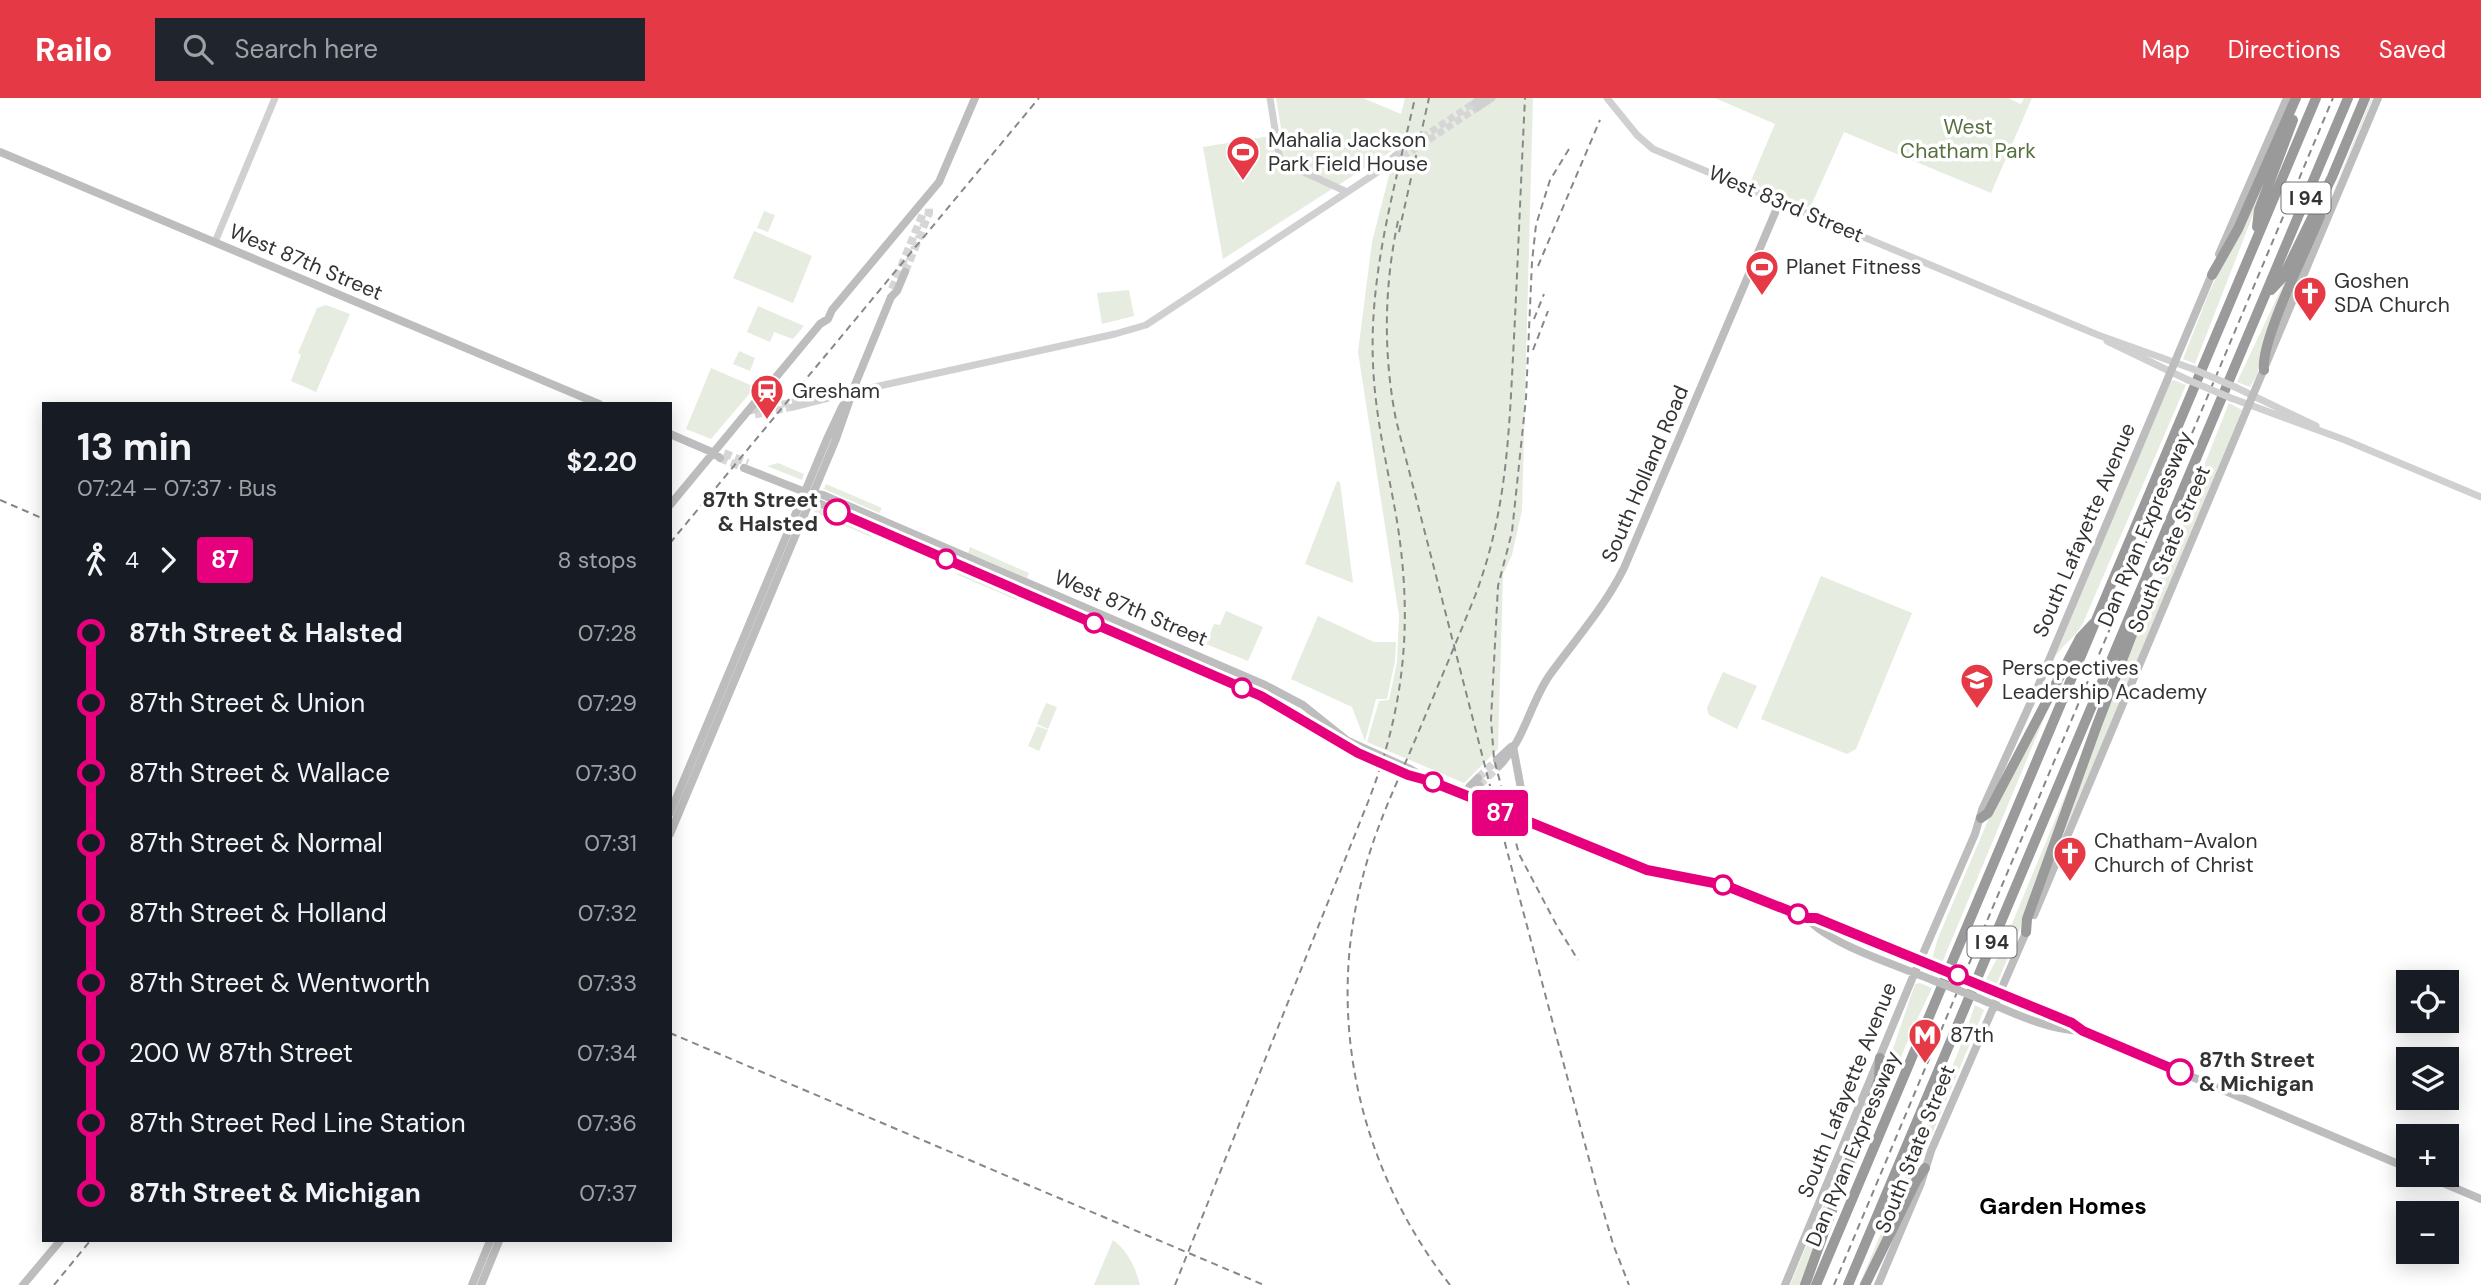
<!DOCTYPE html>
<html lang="en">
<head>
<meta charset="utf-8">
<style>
	body { margin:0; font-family:"DM Sans",sans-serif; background:#20242c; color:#f1f3f6; height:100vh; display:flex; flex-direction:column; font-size:26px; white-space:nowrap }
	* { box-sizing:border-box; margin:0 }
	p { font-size:23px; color:#9ea1a6 }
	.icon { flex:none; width:38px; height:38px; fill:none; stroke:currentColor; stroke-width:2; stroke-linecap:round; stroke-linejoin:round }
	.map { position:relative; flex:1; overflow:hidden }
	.details { position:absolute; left:42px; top:304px; width:630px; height:840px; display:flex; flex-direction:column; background:#171b24; border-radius:0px; box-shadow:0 4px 18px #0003 }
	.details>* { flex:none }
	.badge { padding:0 14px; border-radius:5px; font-size:24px; line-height:46px }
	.tools { position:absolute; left:2396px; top:872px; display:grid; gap:14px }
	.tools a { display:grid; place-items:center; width:63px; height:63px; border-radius:0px; background:#171b24; box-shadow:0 4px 18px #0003; font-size:35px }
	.map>.badge { position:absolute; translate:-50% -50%; box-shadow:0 0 0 4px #fff }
	.legs { display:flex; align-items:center; gap:10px; height:77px; padding:0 35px; font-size:23px }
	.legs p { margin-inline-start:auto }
	.head { display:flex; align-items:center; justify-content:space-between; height:119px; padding:0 35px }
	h1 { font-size:38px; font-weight:700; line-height:52px }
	ul { padding:0 35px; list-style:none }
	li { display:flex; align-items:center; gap:24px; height:70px; font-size:26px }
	li i { display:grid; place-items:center; width:10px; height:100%; margin:0 9px; background:currentColor }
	li i::after { content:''; width:18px; height:18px; margin:-9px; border:5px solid; border-radius:50%; background:#171b24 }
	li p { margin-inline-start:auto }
	li:first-child i { background:linear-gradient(#0000 50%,currentColor 0) }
	li:last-child i { background:linear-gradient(currentColor 50%,#0000 0) }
	header { display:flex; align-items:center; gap:42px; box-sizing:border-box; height:98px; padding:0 35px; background:#e63946; color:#fff }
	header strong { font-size:33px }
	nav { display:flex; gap:38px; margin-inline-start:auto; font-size:24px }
	.search { width:490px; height:63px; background:#20242c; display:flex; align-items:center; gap:18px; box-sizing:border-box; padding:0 24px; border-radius:0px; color:#9ea1a6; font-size:26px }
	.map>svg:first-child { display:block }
	.green { fill:#e6ecdf }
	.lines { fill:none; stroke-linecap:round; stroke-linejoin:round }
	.tertiary-tunnel { stroke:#d6d6d6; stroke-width:7; stroke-dasharray:7 3.5; stroke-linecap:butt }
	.secondary-tunnel { stroke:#d6d6d6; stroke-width:8; stroke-dasharray:8 4; stroke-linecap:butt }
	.tertiary { stroke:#d0d0d0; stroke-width:7 }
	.secondary { stroke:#bdbdbd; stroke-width:8 }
	.motorway { stroke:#9a9a9a; stroke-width:10 }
	.rail { stroke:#888; stroke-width:2; stroke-dasharray:7 5; stroke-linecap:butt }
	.tertiary-bridge { stroke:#d0d0d0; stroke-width:7 }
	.secondary-bridge { stroke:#bdbdbd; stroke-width:8 }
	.line-1-casing { stroke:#fff; stroke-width:16 }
	.line-1 { stroke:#e6007e; stroke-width:10 }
	.stop-1-dot { fill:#fff; stroke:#e6007e; stroke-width:3.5 }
	.labels { text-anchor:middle; stroke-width:7; stroke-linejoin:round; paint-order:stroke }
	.shield { fill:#fff; stroke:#707070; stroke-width:2 }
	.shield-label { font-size:19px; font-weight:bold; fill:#333 }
	.park-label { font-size:21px; fill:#56703f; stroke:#fff }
	.poi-label { font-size:21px; fill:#333; stroke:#fff; text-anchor:start }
	.street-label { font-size:21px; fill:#333; stroke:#fff }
	.stop-label { font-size:21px; font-weight:bold; fill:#333; stroke:#fff; text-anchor:end }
	.neighbourhood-label { font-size:23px; font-weight:bold; fill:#000; stroke:#fff }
</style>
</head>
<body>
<header>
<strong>Railo</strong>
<div class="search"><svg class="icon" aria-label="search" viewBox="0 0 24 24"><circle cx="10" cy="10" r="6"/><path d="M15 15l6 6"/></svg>Search here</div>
<nav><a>Map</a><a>Directions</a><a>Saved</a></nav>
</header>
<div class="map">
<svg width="2481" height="1187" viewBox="0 0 2481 1187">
	<rect width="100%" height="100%" fill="#fff"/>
	<path class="green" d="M1276,0H1363L1401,16L1405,0H1533L1522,412L1512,457L1503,476L1498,651L1464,685L1367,644L1379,603L1389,602L1397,564L1399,518L1358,254L1372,144L1396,50L1223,161L1203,49L1282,36Z
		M1715,0H2008L2021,6L2024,0H2032L1991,95L1844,34L1810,110L1750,85L1775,26Z
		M2371,0H2373L2325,115Z
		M2286,32L2195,266L2183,261L2208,197Z
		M764,113L775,117L768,134L757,130Z
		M2311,128L2261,258L2257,277L2250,289L2237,284Z
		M754,133L812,158L793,205L733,180Z
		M1129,192L1134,218L1102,226L1097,195Z
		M326,207L350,216L316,294L291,283L301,257L298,255L317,210Z
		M758,208L804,228L793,241L774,234L770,244L747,234Z
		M739,253L755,260L750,273L733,266Z
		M711,270L755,289L711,341L686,331Z
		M2174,282L2186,287L2083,525C2076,539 2063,546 2055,559L2170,284Z
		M2229,305L2242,312L2052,764L2089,656Z
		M778,365L804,376L802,382L767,368Z
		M1337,383L1340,384L1353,485L1305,466Z
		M826,386L882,410L879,415L824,391Z
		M816,409L873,433L871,439L814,414Z
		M970,449L1029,475L1027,480L968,455Z
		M961,471L1019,497L1017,502L958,477Z
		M1821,478L1912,515L1856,651L1847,656L1761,621Z
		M1226,513L1263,529L1248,563L1206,546L1214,526L1220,527Z
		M1318,518L1374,544H1396L1395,563L1387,601H1376L1365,643L1352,609L1291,581Z
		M1723,574L1757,588L1737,631L1709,617L1707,610Z
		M1046,605L1057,609L1048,631L1037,626Z
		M2050,606L1942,865L1932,861L1938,840L1992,713Z
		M1037,628L1048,632L1039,653L1028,648Z
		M2072,681L2020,831L1996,888L1985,883L1999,857Z
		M1920,885L1932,890L1914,928L1845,1092L1915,886Z
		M1975,907L1984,912L1907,1096L1862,1187H1859L1959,952Z
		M1860,1021L1802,1187H1790Z
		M1113,1142C1127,1152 1136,1170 1140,1187H1094Z"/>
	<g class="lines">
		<path class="tertiary-tunnel" d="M1396,57L1474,5
			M1394,65L1477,10
			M761,310L799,303
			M755,317L793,309"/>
		<path class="secondary-tunnel" d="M905,174L929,115V107
			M892,191L924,113
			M724,355L748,365
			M720,360L744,370
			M1478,680L1497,662
			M1479,687L1499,668
			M1486,702L1511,713
			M1483,708L1509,718"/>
		<path class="tertiary" d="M1270,0L1280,63L1347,94
			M1607,0L1637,37L1653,51L2098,237L2193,271
			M1474,5L1481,0
			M1477,10L1492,0
			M1381,70L1396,57
			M215,144L275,0
			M2107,243L2188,282
			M2235,289L2316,328
			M2231,300L2345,342L2481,399
			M793,309L852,294L1115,236L1146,227L1376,75L1394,65
			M747,314L761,310"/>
		<path class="secondary" d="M0,54L599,306
			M2219,156L2287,0
			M670,336L714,355L720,360
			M744,370L805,394L823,397L1265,587L1303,607L1348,643L1410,671L1430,683
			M805,394L819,405L834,412L1261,598L1358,655L1408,676L1486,702
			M670,407L820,226L828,221L832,212L939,84L975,0
			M1513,648L1527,723
			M1497,662L1511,649
			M1499,668C1524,643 1530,606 1549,578C1575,542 1604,510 1624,470L1780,103
			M1470,699L1469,689L1478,680
			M1470,699L1483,708
			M1470,699L1479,687
			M1511,713L1525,721
			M670,715L827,341L842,309L852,294L891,199L897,193L905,174
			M1509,718L1527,723L1647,772L1724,787L1748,795L1940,870
			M670,736L836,341L850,301
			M2034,817L2378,0
			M1807,820C1831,848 1900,868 1935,883
			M1983,888L2072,925L2083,933L2408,1070
			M1978,900C2011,914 2047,932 2083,933
			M2422,1076L2481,1101
			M23,1187L60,1143
			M472,1187L490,1143
			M481,1187L499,1143
			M1785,1187L1912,881L1975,736L1982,712L2036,593L2214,171
			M1878,1187L1921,1085L1931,1053L2027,832"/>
		<path class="motorway" d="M2257,129L2259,112L2293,22
			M2212,177L2238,131L2296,0
			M2271,192L2283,179L2332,79L2365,0
			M2264,272C2260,243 2307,151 2320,118
			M1981,720L1988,715L2080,540L2094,525
			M2026,834L2027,821L2097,627L2133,534L2135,513
			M1805,1187L1875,993L1879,981L1880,960
			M1816,1187L2316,0
			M1848,1187L2348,0
			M1865,1187L1916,1083L1925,1070"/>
		<path class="rail" d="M1569,51L1550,82L1536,127L1532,164L1526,300L1512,434L1498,488L1491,622L1494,661L1519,756L1557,828L1578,862
			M1398,123C1384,189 1383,255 1396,322L1497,715L1598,1095L1613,1146L1629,1187
			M1399,134L1429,0
			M1538,168L1600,22
			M1534,221L1544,196
			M1533,252L1548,213
			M0,402L44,421
			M670,445L1039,0
			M670,935L1264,1187
			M54,1187L90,1143
			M1175,1187L1368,704C1405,609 1413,524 1397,423C1388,371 1375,319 1373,266C1369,175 1395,88 1415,0
			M1450,1187C1357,1068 1323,913 1366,767C1377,728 1394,691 1410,654C1432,602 1454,550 1475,498C1508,411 1509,331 1514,240C1518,160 1521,80 1525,0
			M1834,1187L2333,0"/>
		<path class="tertiary-bridge" d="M2193,271L2235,289
			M2188,282L2231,300"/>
		<path class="secondary-bridge" d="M1940,870L1983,888
			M1935,883L1978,900"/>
	</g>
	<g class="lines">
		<defs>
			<path id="line-1" d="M837,414L1261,598L1358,655L1408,677L1430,683L1470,699L1478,706L1514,720L1527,723L1647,772L1724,787L1807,820H1816L2050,916L2072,925L2083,933L2180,974"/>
		</defs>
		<use href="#line-1" class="line-1-casing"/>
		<use href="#line-1" class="line-1"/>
	</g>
	<defs>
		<symbol id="stadium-pin" viewBox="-11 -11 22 30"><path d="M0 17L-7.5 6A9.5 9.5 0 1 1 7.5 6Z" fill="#e63946" stroke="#fff"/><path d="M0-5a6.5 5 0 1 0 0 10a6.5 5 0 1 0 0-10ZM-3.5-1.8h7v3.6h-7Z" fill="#fff"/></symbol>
		<symbol id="church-pin" viewBox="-11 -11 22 30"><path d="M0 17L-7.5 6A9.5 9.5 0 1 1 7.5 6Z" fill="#e63946" stroke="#fff"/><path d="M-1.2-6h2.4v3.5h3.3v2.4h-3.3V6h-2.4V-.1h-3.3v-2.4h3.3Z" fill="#fff"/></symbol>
		<symbol id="station-pin" viewBox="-11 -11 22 30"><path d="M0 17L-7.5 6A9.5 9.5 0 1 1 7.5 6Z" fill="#e63946" stroke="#fff"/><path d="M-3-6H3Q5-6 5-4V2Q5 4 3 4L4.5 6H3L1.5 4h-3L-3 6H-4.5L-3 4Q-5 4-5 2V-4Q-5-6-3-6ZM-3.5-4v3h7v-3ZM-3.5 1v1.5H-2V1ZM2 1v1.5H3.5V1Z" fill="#fff"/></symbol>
		<symbol id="school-pin" viewBox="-11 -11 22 30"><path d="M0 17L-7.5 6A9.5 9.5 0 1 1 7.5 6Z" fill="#e63946" stroke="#fff"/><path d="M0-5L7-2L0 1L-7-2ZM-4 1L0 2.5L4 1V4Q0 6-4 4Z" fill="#fff"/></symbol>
		<symbol id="metro-pin" viewBox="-11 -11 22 30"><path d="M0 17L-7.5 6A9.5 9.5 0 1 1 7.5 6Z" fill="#e63946" stroke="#fff"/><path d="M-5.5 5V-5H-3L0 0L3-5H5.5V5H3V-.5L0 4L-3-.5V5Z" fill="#fff"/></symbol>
	</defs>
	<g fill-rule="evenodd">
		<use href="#stadium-pin" x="1224" y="35" width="38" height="52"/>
		<use href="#stadium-pin" x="1743" y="150" width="38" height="52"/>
		<use href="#church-pin" x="2291" y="176" width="38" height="52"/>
		<use href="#station-pin" x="748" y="274" width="38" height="52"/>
		<use href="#school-pin" x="1958" y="563" width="38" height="52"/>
		<use href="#church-pin" x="2051" y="736" width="38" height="52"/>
		<use href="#metro-pin" x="1906" y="918" width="38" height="52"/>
	</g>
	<g class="stop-1-dot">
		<circle cx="837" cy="414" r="12"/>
		<circle cx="946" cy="461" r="9"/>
		<circle cx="1094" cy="525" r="9"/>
		<circle cx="1242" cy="590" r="9"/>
		<circle cx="1433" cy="684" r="9"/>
		<circle cx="1723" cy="787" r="9"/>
		<circle cx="1798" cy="816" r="9"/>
		<circle cx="1958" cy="877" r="9"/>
		<circle cx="2180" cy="974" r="12"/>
	</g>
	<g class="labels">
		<g class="shield">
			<rect x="2281.5" y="84.5" width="49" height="31" rx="5"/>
			<rect x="1967.5" y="828.5" width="49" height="31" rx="5"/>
		</g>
		<g class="shield-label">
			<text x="2306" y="107">I 94</text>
			<text x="1992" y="851">I 94</text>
		</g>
		<g class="park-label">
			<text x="1968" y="36">West<tspan x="1968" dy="24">Chatham Park</tspan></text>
		</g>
		<g class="poi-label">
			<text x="1268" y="49">Mahalia Jackson<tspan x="1268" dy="24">Park Field House</tspan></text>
			<text x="1786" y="176">Planet Fitness</text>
			<text x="2334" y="190">Goshen<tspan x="2334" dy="24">SDA Church</tspan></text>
			<text x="792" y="300">Gresham</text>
			<text x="2002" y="577">Perscpectives<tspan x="2002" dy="24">Leadership Academy</tspan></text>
			<text x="2094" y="750">Chatham-Avalon<tspan x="2094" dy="24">Church of Christ</tspan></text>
			<text x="1950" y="944">87th</text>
		</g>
		<g class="street-label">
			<text transform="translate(1786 106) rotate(23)" y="7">West 83rd Street</text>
			<text transform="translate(306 164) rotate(23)" y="7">West 87th Street</text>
			<text transform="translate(1645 376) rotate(-67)" y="7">South Holland Road</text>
			<text transform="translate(2145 431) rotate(-67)" y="7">Dan Ryan Expressway</text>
			<text transform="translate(2084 432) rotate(-67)" y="7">South Lafayette Avenue</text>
			<text transform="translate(2169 451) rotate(-67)" y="7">South State Street</text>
			<text transform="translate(1131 510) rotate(23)" y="7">West 87th Street</text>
			<text transform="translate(1847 992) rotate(-68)" y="7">South Lafayette Avenue</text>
			<text transform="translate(1853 1051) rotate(-67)" y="7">Dan Ryan Expressway</text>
			<text transform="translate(1915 1051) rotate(-68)" y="7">South State Street</text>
		</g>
		<g class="stop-label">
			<text x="818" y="409">87th Street<tspan x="818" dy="24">&amp; Halsted</tspan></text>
			<text x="2199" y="969" text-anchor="start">87th Street<tspan x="2199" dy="24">&amp; Michigan</tspan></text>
		</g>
		<g class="neighbourhood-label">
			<text x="2063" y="1116">Garden Homes</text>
		</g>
	</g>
</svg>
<div class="tools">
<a><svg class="icon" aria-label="locate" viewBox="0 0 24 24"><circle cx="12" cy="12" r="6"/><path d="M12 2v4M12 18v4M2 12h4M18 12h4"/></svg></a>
<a><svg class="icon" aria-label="layers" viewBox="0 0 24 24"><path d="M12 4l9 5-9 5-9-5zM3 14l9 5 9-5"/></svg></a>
<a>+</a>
<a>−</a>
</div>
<b class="badge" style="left:1500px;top:715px;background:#e6007e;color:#fff">87</b>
<section class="details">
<div class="head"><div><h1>13 min</h1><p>07:24 – 07:37 · Bus</p></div><b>$2.20</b></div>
<div class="legs"><svg class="icon" aria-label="walk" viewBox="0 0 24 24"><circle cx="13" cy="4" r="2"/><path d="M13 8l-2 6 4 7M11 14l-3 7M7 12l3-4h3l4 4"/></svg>4<svg class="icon" aria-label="forward" viewBox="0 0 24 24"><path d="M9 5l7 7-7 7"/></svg><b class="badge" style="background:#e6007e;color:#fff">87</b><p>8 stops</p></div>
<ul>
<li><i style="color:#e6007e"></i><b>87th Street &amp; Halsted</b><p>07:28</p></li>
<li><i style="color:#e6007e"></i><span>87th Street &amp; Union</span><p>07:29</p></li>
<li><i style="color:#e6007e"></i><span>87th Street &amp; Wallace</span><p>07:30</p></li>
<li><i style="color:#e6007e"></i><span>87th Street &amp; Normal</span><p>07:31</p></li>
<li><i style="color:#e6007e"></i><span>87th Street &amp; Holland</span><p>07:32</p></li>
<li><i style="color:#e6007e"></i><span>87th Street &amp; Wentworth</span><p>07:33</p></li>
<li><i style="color:#e6007e"></i><span>200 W 87th Street</span><p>07:34</p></li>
<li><i style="color:#e6007e"></i><span>87th Street Red Line Station</span><p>07:36</p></li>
<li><i style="color:#e6007e"></i><b>87th Street &amp; Michigan</b><p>07:37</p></li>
</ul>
</section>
</div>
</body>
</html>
